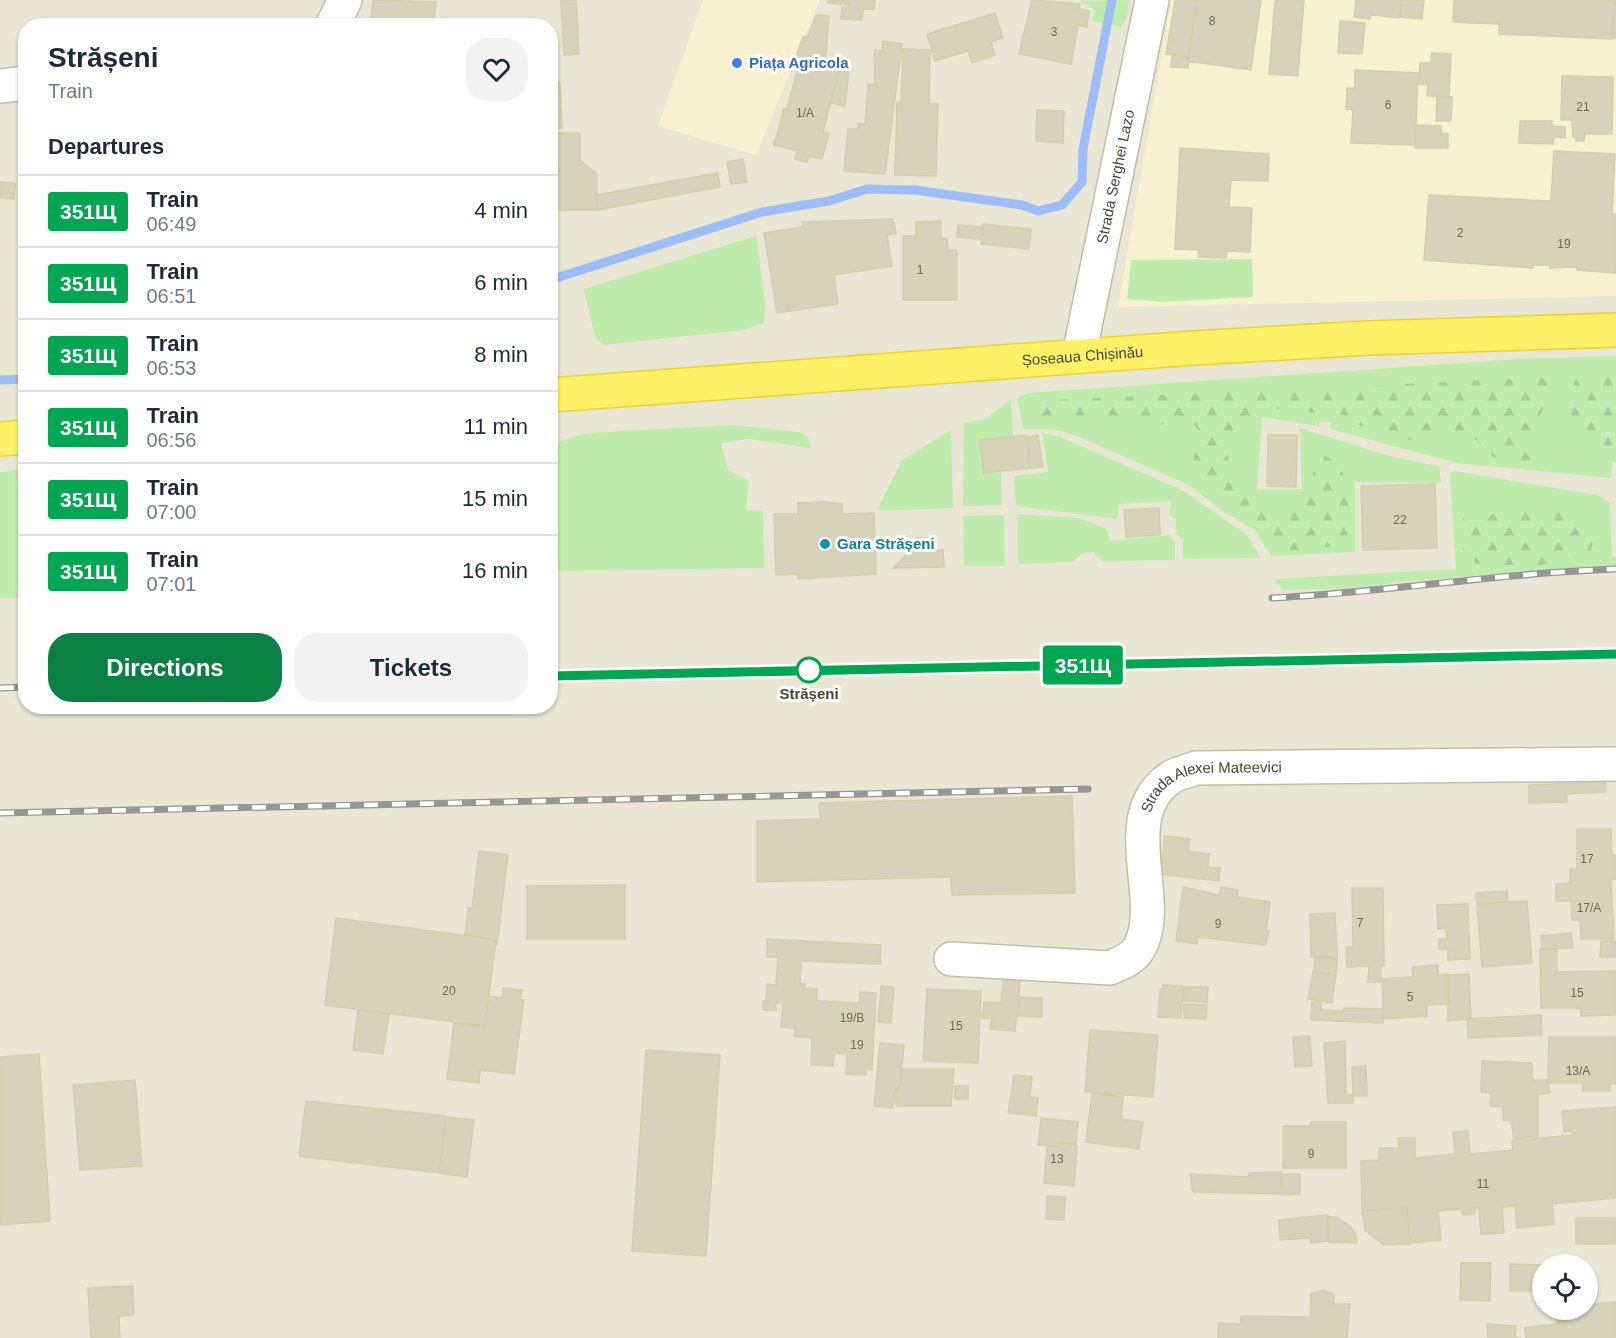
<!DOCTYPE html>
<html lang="en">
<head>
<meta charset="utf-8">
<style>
	body { margin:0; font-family:Helvetica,sans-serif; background:#f2f2f3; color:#1f2937; height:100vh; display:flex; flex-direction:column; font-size:22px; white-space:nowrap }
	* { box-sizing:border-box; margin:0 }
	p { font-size:20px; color:#747a83 }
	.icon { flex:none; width:33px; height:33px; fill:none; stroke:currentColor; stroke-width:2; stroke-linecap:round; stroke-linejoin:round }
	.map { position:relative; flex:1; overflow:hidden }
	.panel { position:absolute; left:18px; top:18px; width:540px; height:696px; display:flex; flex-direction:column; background:#fff; border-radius:24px; box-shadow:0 2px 4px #0004 }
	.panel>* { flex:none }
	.badge { padding:0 12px; border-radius:4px; font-size:21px; line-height:39px }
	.fabs { position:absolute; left:1532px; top:1254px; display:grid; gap:12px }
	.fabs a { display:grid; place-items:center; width:66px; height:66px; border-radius:50%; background:#fff; box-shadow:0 2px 4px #0004; font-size:30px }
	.map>.badge { position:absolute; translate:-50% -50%; box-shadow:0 0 0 3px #fff }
	h2 { padding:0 30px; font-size:22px; line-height:54px }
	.round { display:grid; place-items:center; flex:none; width:63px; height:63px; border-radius:24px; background:#f2f2f3 }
	.overview { display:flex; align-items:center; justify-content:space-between; height:102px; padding:0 30px }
	h1 { font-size:28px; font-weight:700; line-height:45px }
	.primary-button { display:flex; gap:12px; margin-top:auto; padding:12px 30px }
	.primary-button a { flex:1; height:69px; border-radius:24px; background:#0b8043; color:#fff; font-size:24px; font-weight:700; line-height:69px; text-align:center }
	.primary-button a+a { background:#f2f2f3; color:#1f2937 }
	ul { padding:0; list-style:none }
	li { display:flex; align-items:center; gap:18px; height:72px; padding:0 30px; border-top:2px solid #e0e1e3 }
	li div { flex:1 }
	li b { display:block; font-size:22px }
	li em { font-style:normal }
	li .badge { min-width:66px; font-weight:700; text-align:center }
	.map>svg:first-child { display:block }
	.residential { fill:#e9e7d4; fill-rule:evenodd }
	.commercial { fill:#f8f1d0 }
	.grass { fill:#bfecac }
	.forest { fill:url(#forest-firs) }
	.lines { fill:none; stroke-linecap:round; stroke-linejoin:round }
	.stream { stroke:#9ebcf6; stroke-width:9 }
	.building { fill:#d7d3bb; stroke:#d2cdad; stroke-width:1.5 }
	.minor-casing { stroke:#c1bea8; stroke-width:36 }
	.highway-casing { stroke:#e9d22c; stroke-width:36 }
	.minor { stroke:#fff; stroke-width:33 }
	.highway { stroke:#fff167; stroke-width:33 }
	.rail-casing { stroke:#969696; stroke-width:7 }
	.rail { stroke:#fff; stroke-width:4.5; stroke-dasharray:14; stroke-linecap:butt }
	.line-casing { stroke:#fff; stroke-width:14 }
	.line { stroke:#00a651; stroke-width:9 }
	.shop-dot { fill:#3f7fe0; stroke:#fff; stroke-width:2 }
	.culture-dot { fill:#0f9aa8; stroke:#fff; stroke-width:2 }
	.stop-dot { fill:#fff; stroke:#00a651; stroke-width:3 }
	.labels { text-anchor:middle; stroke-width:6; stroke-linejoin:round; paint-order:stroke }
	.number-label { font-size:12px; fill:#6c6856 }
	.shop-label { font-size:15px; font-weight:bold; fill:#366cbe; stroke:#fff; text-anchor:start }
	.street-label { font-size:15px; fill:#484535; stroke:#fff }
	.culture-label { font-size:15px; font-weight:bold; fill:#0d838f; stroke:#fff; text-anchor:start }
	.stop-label { font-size:15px; font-weight:bold; fill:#484535; stroke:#fff }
</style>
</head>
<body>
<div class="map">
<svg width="1616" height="1338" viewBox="0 0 1616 1338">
	<defs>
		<pattern id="forest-firs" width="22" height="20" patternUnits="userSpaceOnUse" patternTransform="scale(1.5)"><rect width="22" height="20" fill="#bfecac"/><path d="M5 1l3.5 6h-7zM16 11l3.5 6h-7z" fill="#a6cc95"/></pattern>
	</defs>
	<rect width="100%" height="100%" fill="#f4f4e6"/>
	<path class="residential" d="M0,0H1616V1338H0ZM26,26H550V706H26ZM1542,1264H1587V1310H1542Z"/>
	<path class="commercial" d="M703,0H820L756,155L658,126Z
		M1171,0H1616V296L1118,307Z"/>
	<path class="grass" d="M1130,0L1126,20L1121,27L1093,21L1094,9L1079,1Z
		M756,236L765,302L764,323L744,330L603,345L595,337L584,289Z
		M1252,259L1253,297L1162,302L1127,299L1131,260Z
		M1616,356V462H1612L1611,478L1457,463L1330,429L1331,422H1319V426L1262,417L1257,489H1302L1300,428L1390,456L1439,466L1441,483L1355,482V552L1271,556L1255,530L1221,510L1189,485L1074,435L1052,429H1023L1017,398L1027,393L1519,359Z
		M1011,400L1013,436L980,441L984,473L1001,471L1002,505L963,506L964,423L985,419Z
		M731,425L800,432L809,438L811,448L748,439L721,443L728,470L749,481L746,510L763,511L764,568L551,571V448L563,440L588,433Z
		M951,430L953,508L880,511L878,508L902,460Z
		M1042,433L1060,437L1182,490L1246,534L1261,558L1183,559V540L1176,534V519L1169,515L1171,501L1119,504L1118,519L1016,506L1014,476L1048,472Z
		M25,470V598H0V472Z
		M1455,471L1597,495L1610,503L1612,557H1616V566L1396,582L1366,588L1283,590L1274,579L1456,569L1450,473Z
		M1017,514L1079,518L1107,529L1110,541L1170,535L1175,544V560L1102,561L1093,552L1083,553L1073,562L1018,564Z
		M1004,515L1005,566H964L963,516Z"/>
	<path class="forest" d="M1556,377L1549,400L1531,431L1532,459C1508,467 1490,460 1477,440L1444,437L1406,440L1359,425L1342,415L1266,408L1227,454L1237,480L1277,509L1295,507L1305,496L1320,454C1356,464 1349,515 1347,545L1278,552L1259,524L1212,489L1193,464L1198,430L1190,419L1159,425L1105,418L1059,421L1037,415L1030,401Z
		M1616,377V453C1598,446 1569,429 1570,407C1570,398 1574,387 1576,378Z
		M1556,505L1581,515L1594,537L1590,555L1535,566L1476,564L1462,548L1463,514L1482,518L1507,510Z"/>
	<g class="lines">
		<path class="stream" d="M550,280L762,212L829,201L867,189L915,190L1022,205L1038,211L1062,205L1082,182L1083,149L1112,0
			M0,380L26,379"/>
	</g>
	<path class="building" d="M373,0L436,2L433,26H370Z
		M561,0H576L579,54L564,55Z
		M828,0H849V5L828,3Z
		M849,0H875L874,9H863L862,20L841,19L842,7L848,8Z
		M1032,0L1080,4L1079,9L1089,11L1087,27L1078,25L1071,64L1019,54Z
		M1175,0H1197L1189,57L1166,54Z
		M1197,0H1261L1251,70L1188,61Z
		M1275,0H1304L1298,76L1269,74Z
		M1356,0H1402L1400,18L1371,15L1370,19L1354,17Z
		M1402,0H1424L1422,19L1400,17Z
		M1454,0H1614L1612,39L1499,34V24L1453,22Z
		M1614,0H1616V38H1612Z
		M995,13L1003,38L991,42L995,55L972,63L968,51L935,61L927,34Z
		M816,15L829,16L825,65L796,57L803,37L808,36Z
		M1340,21L1365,23L1362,54L1338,53Z
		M883,41L902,44L885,174L844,171L848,129H858V123L865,124L868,84H875L874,50L882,51Z
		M903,49L930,50L929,104H938L936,176L895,175L897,102L901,103Z
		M1432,53L1451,54L1449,97L1427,96L1428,85L1419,84L1420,63H1431Z
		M1172,55L1189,57L1188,68L1171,67Z
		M800,59L840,68L826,120L787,110Z
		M839,70L849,71L845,106L830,103Z
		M1355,70L1418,73L1415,145L1351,143L1353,110L1346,109L1347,88H1355Z
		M550,73L560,83L562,128H550Z
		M1562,76L1613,77L1612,134H1585L1584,141H1576V137H1573L1572,120H1561Z
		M1437,97H1452L1451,121H1436Z
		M784,109L826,120L823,132L829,134L822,159L809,156L807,162L795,159L797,151L774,145Z
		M1037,110L1064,111L1063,143L1036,141Z
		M1520,121H1552V126L1565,127V138L1554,137L1553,144L1519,143Z
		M1416,125L1441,126V133L1448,134V148H1415Z
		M550,133H580V160L597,174V210H554L550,206Z
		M1180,148L1269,154L1268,181L1231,180L1229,207L1252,208L1250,252L1227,251L1226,258L1198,257L1199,250L1175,249Z
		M1554,151L1615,154L1612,214H1616V273L1577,270V267L1550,268L1549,265H1533V268L1424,260L1429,195L1551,201Z
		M743,159L747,182L731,184L727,162Z
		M718,173L720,187L597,210V195Z
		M0,182L15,183L14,199L0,198Z
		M893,219L896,233L887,235L892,266L834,275L838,304L777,313L764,233L803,227L802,222Z
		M941,221V239L947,238L948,250H957V300H903V236H916V222Z
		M983,224L1031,229L1029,249L981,244Z
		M958,225L982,227L981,239L957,237Z
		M1027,435L1030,468L984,473L980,440Z
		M1038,435L1043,467L1030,468L1027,437Z
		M1268,435H1297L1296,487L1267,486Z
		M1435,484L1437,548L1363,550L1361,486Z
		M824,502L842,504V514L874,513L876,574L798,579V574L776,575L774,514H798V503Z
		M1159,508L1160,535L1126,537L1124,510Z
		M916,538H931L932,550H943L944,567L893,568L909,552H916Z
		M1605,782L1606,792L1566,794L1567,802L1529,803V785Z
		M1072,796L1075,893L952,895L951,877L757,882V821L820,819L819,803Z
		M1577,829H1611L1612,855H1616V879L1611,880L1614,939H1581L1580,920H1572L1571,901H1556V884L1570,883V869H1577Z
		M1165,836L1190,839L1188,851L1209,854L1208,867L1220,868L1219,881L1160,874Z
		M479,851L508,855L497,945L496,940L465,935L468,908H472Z
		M625,885V939H527V886Z
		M1183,887L1219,895L1221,887L1238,890L1237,897L1270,902L1266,931H1270L1265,945L1197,937V944L1176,941Z
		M1352,888H1383L1384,966H1381V982H1368L1369,966L1347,967L1346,947H1353Z
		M1507,891L1508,902L1477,904L1476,893Z
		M1527,901L1532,963L1482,967L1477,904Z
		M1468,904L1470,959L1448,960V949H1439V939H1447L1446,928L1438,929L1437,905Z
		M1335,913L1337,957H1311L1310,914Z
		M336,918L496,940L485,1026L325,1005Z
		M1571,933L1573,948L1542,949L1541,936Z
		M767,939L881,945L880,964L801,961L800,984H805V988L817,989V1001L859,1003L860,992L876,993L872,1070L866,1069V1075L846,1074L847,1054L834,1053L833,1066L811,1065L812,1038L794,1036L795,1028L781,1027L783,1003H776V1010H763V1001L766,1002L767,984L776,985L778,957H767Z
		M1601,941H1616V957H1600Z
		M1540,949H1557V972L1616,971V1015L1581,1016L1580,1008H1541Z
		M1315,957L1337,959L1336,975L1314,972Z
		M1438,965V975L1448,974L1449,1004L1427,1005V1016L1384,1019L1382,979L1413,977L1412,967Z
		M1313,972L1336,975L1332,1003L1308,999Z
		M1004,973L1021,974L1015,1031L990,1029L992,1018H982L984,1002L1001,1003Z
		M1469,974L1471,1019L1448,1021V975Z
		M1163,985L1183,986L1181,1018L1158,1017L1160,989H1163Z
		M881,986L894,987L891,1023L878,1022Z
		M1184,987H1208L1207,1002L1184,1001Z
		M503,988L522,990L520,1000H524L514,1074L480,1070L479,1083L447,1079L454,1023L485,1027L489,996L502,998Z
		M927,989L981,991L978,1063L923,1061Z
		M1020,997L1042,998V1017L1018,1016Z
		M1312,1002L1321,1003V1010L1343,1011L1344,1008L1383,1009V1023L1311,1020Z
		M1184,1004L1207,1005L1206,1019L1184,1018Z
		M358,1010L389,1014L383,1054L353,1050Z
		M1541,1015L1542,1035L1468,1038L1467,1019Z
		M1090,1030L1158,1035L1153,1097L1085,1092Z
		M1310,1036L1312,1066L1295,1067L1293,1037Z
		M1549,1037H1616V1084H1610V1091H1583V1083H1548Z
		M1345,1041L1346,1095H1353V1103H1328L1324,1043Z
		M880,1043L904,1045L900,1088H895L893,1108L874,1106Z
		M646,1050L720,1055L706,1256L632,1251Z
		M39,1054L50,1221L0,1225V1057Z
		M1482,1061L1532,1063L1533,1080H1548L1550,1093L1538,1094V1136L1514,1139L1511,1121L1503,1120V1107L1490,1106L1491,1093L1481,1092Z
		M1366,1066L1367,1096H1353L1352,1067Z
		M902,1069H954L951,1106H896V1088H900Z
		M1014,1075L1032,1077L1030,1097L1038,1098L1036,1116L1008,1113Z
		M135,1080L142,1166L80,1170L73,1085Z
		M955,1086H968V1099H955Z
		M1092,1093L1123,1097L1121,1119L1143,1122L1139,1149L1086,1142Z
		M306,1101L446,1116L439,1173L299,1156Z
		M1616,1107V1198L1552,1204L1554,1224L1517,1228L1515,1206L1502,1207L1504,1233L1481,1234L1479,1208H1475V1214L1463,1215L1462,1209L1438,1211L1441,1240L1410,1243L1407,1207L1362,1211L1361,1161L1379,1160V1148H1399L1398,1138H1415V1158L1455,1154L1453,1132L1468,1131L1470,1154L1513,1150L1512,1141L1573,1135L1572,1131L1564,1132L1562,1111Z
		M446,1117L474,1120L467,1177L439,1173Z
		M1041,1118L1078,1122L1076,1143L1061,1142V1146L1038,1145Z
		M1311,1122H1346V1168H1283V1126H1311Z
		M1061,1143L1077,1145L1074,1186L1044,1183L1047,1146H1061Z
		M1281,1172V1194L1194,1192L1192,1190L1191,1174L1249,1177V1173Z
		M1282,1174H1300V1194L1283,1195Z
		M1047,1196L1065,1197L1064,1220L1046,1219Z
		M1407,1207L1410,1244L1384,1245L1365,1230L1362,1211Z
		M1327,1215L1328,1241L1311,1243L1310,1238L1280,1240L1279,1220Z
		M1328,1216L1338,1218L1350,1226L1356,1235L1357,1243L1329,1242Z
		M1576,1218H1616V1244H1576Z
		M1461,1263H1491L1490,1301L1460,1300Z
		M1510,1264L1542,1265V1286H1534V1291H1510Z
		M133,1286L134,1315L119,1316L120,1338H91L88,1288Z
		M1323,1290L1334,1294V1304H1350L1347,1338H1218V1323L1241,1324V1316L1310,1317L1311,1294Z
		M1616,1302V1338H1526L1525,1328L1557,1324V1319L1562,1318L1561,1310H1587V1305Z
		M1487,1324L1516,1326L1515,1337L1521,1338H1488Z"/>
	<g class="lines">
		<defs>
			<g id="minor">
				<path d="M332,26L345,0"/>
				<path d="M0,86L26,83"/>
				<path id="s1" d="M1079,355L1152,0"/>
				<path id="s2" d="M951,959L1110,968C1121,963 1133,959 1139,948C1166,902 1114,817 1170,778C1177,773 1188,771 1196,768L1616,764"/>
			</g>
			<g id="highway">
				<path id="s3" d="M550,395L1194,348L1367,338L1616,330"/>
				<path d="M0,439L26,437"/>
			</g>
		</defs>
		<use href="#minor" class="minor-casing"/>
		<use href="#highway" class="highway-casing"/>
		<use href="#minor" class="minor"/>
		<use href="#highway" class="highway"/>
		<defs>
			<path id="rail" d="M1272,598C1387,592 1501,573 1616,569
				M550,676L1616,654
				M0,688L26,687
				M0,813L1088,789"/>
		</defs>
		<use href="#rail" class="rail-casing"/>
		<use href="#rail" class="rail"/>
	</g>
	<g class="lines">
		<defs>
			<path id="line" d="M550,676L1616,654"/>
		</defs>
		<use href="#line" class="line-casing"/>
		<use href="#line" class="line"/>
	</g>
	<circle class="shop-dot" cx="737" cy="63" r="6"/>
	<circle class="culture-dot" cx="825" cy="544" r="6"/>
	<circle class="stop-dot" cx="809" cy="670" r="12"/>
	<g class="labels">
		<g class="number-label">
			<text x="1212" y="25">8</text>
			<text x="1054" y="36">3</text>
			<text x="1388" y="109">6</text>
			<text x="1583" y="111">21</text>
			<text x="805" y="117">1/A</text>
			<text x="1460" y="237">2</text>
			<text x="1564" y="248">19</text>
			<text x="920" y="274">1</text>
			<text x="1400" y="524">22</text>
			<text x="1587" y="863">17</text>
			<text x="1589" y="912">17/A</text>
			<text x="1360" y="927">7</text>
			<text x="1218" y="928">9</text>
			<text x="449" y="995">20</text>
			<text x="1577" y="997">15</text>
			<text x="1410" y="1001">5</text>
			<text x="852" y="1022">19/B</text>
			<text x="956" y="1030">15</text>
			<text x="857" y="1049">19</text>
			<text x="1578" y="1075">13/A</text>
			<text x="1311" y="1158">9</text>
			<text x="1057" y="1163">13</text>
			<text x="1483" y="1188">11</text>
		</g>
		<g class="shop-label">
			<text x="749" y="68">Piața Agricola</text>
		</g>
		<g class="street-label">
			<text dy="5" stroke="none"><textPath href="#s1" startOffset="182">Strada Serghei Lazo</textPath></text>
			<text dy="5" stroke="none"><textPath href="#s3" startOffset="534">Șoseaua Chișinău</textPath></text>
			<text dy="5" stroke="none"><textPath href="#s2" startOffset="411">Strada Alexei Mateevici</textPath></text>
		</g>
		<g class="culture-label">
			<text x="837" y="549">Gara Strășeni</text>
		</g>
		<g class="stop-label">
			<text x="809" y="699">Strășeni</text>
		</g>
	</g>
</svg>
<div class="fabs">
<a><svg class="icon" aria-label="locate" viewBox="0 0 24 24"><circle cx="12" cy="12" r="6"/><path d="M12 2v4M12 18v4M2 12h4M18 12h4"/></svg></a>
</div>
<b class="badge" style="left:1083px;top:665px;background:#00a651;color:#fff">351Щ</b>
<section class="panel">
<div class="overview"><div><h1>Strășeni</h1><p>Train</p></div><a class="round"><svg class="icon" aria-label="heart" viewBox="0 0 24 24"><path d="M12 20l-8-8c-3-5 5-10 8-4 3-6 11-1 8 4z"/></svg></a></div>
<h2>Departures</h2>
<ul>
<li><span class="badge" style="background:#00a651;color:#fff">351Щ</span><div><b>Train</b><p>06:49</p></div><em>4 min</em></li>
<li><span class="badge" style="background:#00a651;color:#fff">351Щ</span><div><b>Train</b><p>06:51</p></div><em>6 min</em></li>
<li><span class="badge" style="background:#00a651;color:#fff">351Щ</span><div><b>Train</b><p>06:53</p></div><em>8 min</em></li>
<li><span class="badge" style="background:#00a651;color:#fff">351Щ</span><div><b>Train</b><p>06:56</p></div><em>11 min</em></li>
<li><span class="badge" style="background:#00a651;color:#fff">351Щ</span><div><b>Train</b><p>07:00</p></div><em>15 min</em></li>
<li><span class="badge" style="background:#00a651;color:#fff">351Щ</span><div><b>Train</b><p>07:01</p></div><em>16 min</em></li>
</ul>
<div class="primary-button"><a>Directions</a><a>Tickets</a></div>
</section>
</div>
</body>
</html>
